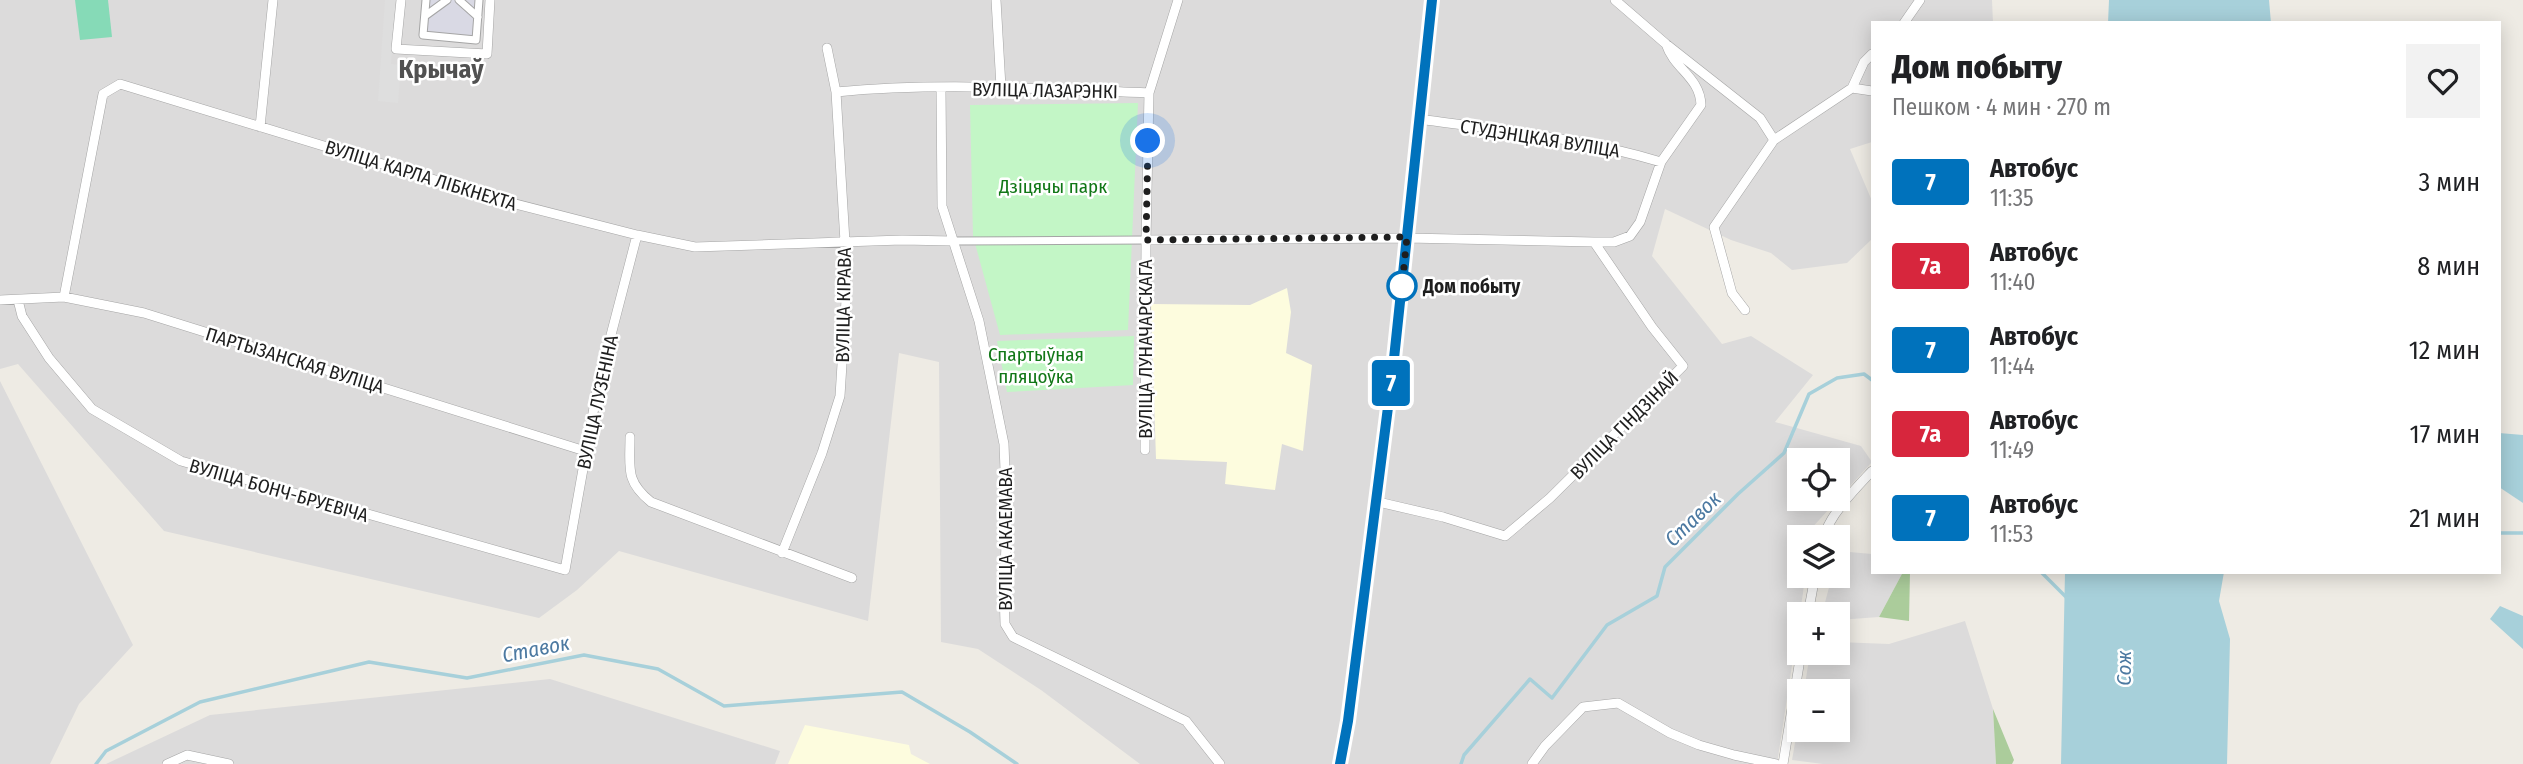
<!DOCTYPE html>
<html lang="ru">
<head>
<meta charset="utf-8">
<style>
	body { margin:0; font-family:"Fira Sans Condensed",sans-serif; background:#f2f2f2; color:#202124; height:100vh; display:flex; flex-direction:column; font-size:26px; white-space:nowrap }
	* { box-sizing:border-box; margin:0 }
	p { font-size:23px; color:#757577 }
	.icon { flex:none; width:38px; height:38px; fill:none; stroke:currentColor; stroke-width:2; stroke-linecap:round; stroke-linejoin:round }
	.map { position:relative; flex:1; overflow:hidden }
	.side { position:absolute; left:1871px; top:21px; width:630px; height:553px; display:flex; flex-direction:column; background:#fff; border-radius:0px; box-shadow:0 4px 18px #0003 }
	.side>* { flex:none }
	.badge { padding:0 14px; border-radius:5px; font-size:24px; line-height:46px }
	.fabs { position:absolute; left:1787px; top:448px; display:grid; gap:14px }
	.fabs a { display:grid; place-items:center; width:63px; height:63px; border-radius:0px; background:#fff; box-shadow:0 4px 18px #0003; font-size:35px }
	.you { position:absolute; width:35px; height:35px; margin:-18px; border:5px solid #fff; border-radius:50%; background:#1a73e8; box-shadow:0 0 0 10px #1a73e833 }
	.map>.badge { position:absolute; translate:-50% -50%; box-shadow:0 0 0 4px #fff }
	.round { display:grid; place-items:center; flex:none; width:74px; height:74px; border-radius:0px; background:#f2f2f2 }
	.head { display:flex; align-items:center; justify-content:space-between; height:119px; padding:0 21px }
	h1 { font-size:33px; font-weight:800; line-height:52px }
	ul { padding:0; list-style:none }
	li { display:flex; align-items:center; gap:21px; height:84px; padding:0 21px }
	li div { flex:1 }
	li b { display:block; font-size:26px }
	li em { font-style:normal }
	li .badge { min-width:77px; font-weight:700; text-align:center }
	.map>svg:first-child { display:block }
	.residential { fill:#dcdbdb; fill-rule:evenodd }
	.education { fill:#fdfcde }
	.forest { fill:#abcc9b }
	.park { fill:#c3f6c6 }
	.pitch { fill:#86dab7 }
	.parking { fill:#dedede }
	.plaza { fill:#d9d9e4 }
	.water { fill:#a7d0da }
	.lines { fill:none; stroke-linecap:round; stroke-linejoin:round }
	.stream { stroke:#a7d0da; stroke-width:3.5 }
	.pedestrian-casing { stroke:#a5a5a5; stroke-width:9 }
	.minor-casing { stroke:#a5a5a5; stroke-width:10 }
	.secondary-casing { stroke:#676f0a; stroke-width:14 }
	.pedestrian { stroke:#fff; stroke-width:7 }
	.minor { stroke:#fff; stroke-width:9 }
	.secondary { stroke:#f5f6bb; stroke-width:12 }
	.line-casing { stroke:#fff; stroke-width:16 }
	.line { stroke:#0072bc; stroke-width:10 }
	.walk { stroke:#1e1e1e; stroke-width:7; stroke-dasharray:0 12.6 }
	.stop-dot { fill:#fff; stroke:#0072bc; stroke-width:3.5 }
	.labels { text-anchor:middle; stroke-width:5; stroke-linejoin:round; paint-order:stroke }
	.street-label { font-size:19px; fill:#1e1e1e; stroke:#fff }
	.park-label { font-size:19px; fill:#117717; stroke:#fff }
	.stop-label { font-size:19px; font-weight:bold; fill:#1e1e1e; stroke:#fff; text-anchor:start }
	.water-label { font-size:21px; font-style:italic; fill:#4c79a1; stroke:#fff }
	.district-label { font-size:26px; font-weight:bold; fill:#515151; stroke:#fff }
</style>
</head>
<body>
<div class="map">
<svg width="2523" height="764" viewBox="0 0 2523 764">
	<rect width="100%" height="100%" fill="#eeebe4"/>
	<path class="residential" d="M0,0H1992L1993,23H1872V142L1850,149L1872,201V239L1847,263L1792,270L1771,253L1731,240L1665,209L1652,256L1722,344L1751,336L1813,375L1775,422L1861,446L1872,462L1809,531V537H1799V576H1805L1803,593L1777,764H1140L1041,690L978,649L941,642L939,362L899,353L868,621L619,551L577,590L539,618L164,531L18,364L0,369ZM1799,460H1838V499H1799Z
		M0,381L133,645L79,704L50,764H0Z
		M1838,551L1872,554V572H1903L1879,617L1838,620V614H1822L1832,576H1838Z
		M1965,621L1993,709L1996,764H1823L1792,760L1799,720V730H1838V691H1804L1810,653H1838V642L1889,644Z
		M550,679L780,751L775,764H106L210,715Z"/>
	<path class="education" d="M1287,288L1291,312L1286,353L1312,365L1303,451L1282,444L1275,490L1225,484L1227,462L1156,459L1151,304L1250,305Z
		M805,725L909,745L911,754L930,764H788Z"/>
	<path class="forest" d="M1903,572H1910L1909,621L1879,617Z
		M1993,709L2014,760L2012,764H1996Z"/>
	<path class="park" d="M1138,103L1128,330L1000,335L973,236L970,105Z
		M1134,336L1133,385L1007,392L997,341Z"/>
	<path class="pitch" d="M75,0H108L112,37L80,40Z"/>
	<path class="parking" d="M385,0H396L391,64L401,65L398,103L378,101Z"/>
	<path class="plaza" d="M423,0H481L479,43L419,37Z"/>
	<path class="water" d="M2109,0H2269L2271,23H2108Z
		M2499,433L2523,435V503L2499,487Z
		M2065,572H2224L2219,601L2230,639L2227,764H2061Z
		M2500,606L2523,616V649L2490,619Z"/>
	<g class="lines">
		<path class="stream" d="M2499,533H2523
			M2041,572L2067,598
			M96,764L106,751L200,702L369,662L467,678L584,655L658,669L724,706L902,692L970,732L1017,764
			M1461,764L1464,755L1530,679L1552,698L1607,625L1657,596L1665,567L1738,494L1784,453L1809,394L1837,378L1864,374L1872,380"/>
		<defs>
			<path id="pedestrian" d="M426,0L423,35L476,40L479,0
				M459,0L478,17
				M425,16L447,0
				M952,241L1146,240"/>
			<path id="minor" d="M401,0L396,49L487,54L490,0
				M996,0L1001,87
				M1615,0L1666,44L1760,118L1774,140
				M1904,23L1920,0
				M1852,88L1872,91
				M941,89L942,206L979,321L1004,444L1007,523L1004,589L1005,624L1013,637L1186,721L1220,764
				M836,92C940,82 1045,89 1149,93
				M1418,119C1500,130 1582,138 1661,162
				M260,127L273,0
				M1146,240L1407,238L1594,242
				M64,297L103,94L120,84L504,201L637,235L695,247L902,240L952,241
				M0,300L64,297L144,313L585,451
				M18,300L22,316L49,358L92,409L181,461L565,570L598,385L637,235
				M1745,310L1732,293L1714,227L1774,140L1852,88L1864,62L1872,54
				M630,437C630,468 625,481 651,502L852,578
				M1145,450L1146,240L1149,93L1178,0
				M1374,501L1443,517L1505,536L1550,498L1683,366L1652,327L1594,242H1614L1630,236L1640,222L1661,162L1701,105C1700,77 1674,69 1666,44
				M1824,537C1829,515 1857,487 1872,471
				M782,553L822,453L840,396L846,300L845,242L836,92L827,48
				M1808,614L1815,576
				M167,764L187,755L229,764
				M1532,764L1545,746L1583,707L1618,703L1670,733L1699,745L1734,755L1776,764
				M1783,764L1801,653"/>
			<path id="secondary" d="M1340,764L1348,721L1393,368L1432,0"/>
		</defs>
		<use href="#pedestrian" class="pedestrian-casing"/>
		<use href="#minor" class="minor-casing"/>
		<use href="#secondary" class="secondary-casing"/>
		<use href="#pedestrian" class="pedestrian"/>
		<use href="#minor" class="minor"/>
		<use href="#secondary" class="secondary"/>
	</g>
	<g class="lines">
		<defs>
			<path id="line" d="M1340,764L1348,721L1393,368L1432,0"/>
		</defs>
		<use href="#line" class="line-casing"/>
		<use href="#line" class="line"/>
		<path class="walk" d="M1148,141L1146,240L1407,237L1402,286"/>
	</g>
	<circle class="stop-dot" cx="1402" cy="286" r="14"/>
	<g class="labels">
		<g class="street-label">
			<text transform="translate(1045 90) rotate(1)" y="7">ВУЛІЦА ЛАЗАРЭНКІ</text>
			<text transform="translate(1540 138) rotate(9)" y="7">СТУДЭНЦКАЯ ВУЛІЦА</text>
			<text transform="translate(421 175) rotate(17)" y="7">ВУЛІЦА КАРЛА ЛІБКНЕХТА</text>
			<text transform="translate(843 305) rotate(-89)" y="7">ВУЛІЦА КІРАВА</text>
			<text transform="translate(1145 349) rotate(-90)" y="7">ВУЛІЦА ЛУНАЧАРСКАГА</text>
			<text transform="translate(295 360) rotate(17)" y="7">ПАРТЫЗАНСКАЯ ВУЛІЦА</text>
			<text transform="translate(597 402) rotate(-78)" y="7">ВУЛІЦА ЛУЗЕНІНА</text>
			<text transform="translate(1624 425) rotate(-45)" y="7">ВУЛІЦА ГІНДЗІНАЙ</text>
			<text transform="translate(279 490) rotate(16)" y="7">ВУЛІЦА БОНЧ-БРУЕВІЧА</text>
			<text transform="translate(1005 539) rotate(-90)" y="7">ВУЛІЦА АКАЕМАВА</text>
		</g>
		<g class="park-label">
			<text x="1053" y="193">Дзіцячы парк</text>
			<text x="1036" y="361">Спартыўная<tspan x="1036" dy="22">пляцоўка</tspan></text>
		</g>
		<g class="stop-label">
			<text x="1423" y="293">Дом побыту</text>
		</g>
		<g class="water-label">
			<text transform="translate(1693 519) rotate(-44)" y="7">Ставок</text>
			<text transform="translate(536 649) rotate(-11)" y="7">Ставок</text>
			<text transform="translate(2124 668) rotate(-90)" y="7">Сож</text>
		</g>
		<g class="district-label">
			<text x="441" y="78">Крычаў</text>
		</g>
	</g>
</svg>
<div class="fabs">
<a><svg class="icon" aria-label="locate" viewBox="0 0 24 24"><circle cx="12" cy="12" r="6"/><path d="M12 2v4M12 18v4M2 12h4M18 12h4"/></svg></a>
<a><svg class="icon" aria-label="layers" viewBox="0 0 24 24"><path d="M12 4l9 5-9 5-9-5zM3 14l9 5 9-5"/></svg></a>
<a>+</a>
<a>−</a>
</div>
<div class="you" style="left:1148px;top:141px"></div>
<b class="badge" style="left:1391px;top:383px;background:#0072bc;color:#fff">7</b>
<section class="side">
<div class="head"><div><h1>Дом побыту</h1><p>Пешком · 4 мин · 270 m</p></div><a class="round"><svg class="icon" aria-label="heart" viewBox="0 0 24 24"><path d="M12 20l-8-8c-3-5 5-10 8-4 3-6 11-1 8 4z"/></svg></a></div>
<ul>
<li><span class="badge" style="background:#0072bc;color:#fff">7</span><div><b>Автобус</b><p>11:35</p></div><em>3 мин</em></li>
<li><span class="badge" style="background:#d7263d;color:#fff">7а</span><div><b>Автобус</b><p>11:40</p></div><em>8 мин</em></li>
<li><span class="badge" style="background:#0072bc;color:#fff">7</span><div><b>Автобус</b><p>11:44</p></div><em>12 мин</em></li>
<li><span class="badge" style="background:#d7263d;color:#fff">7а</span><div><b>Автобус</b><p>11:49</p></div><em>17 мин</em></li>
<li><span class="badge" style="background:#0072bc;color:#fff">7</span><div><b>Автобус</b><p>11:53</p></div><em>21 мин</em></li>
</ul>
</section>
</div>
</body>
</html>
